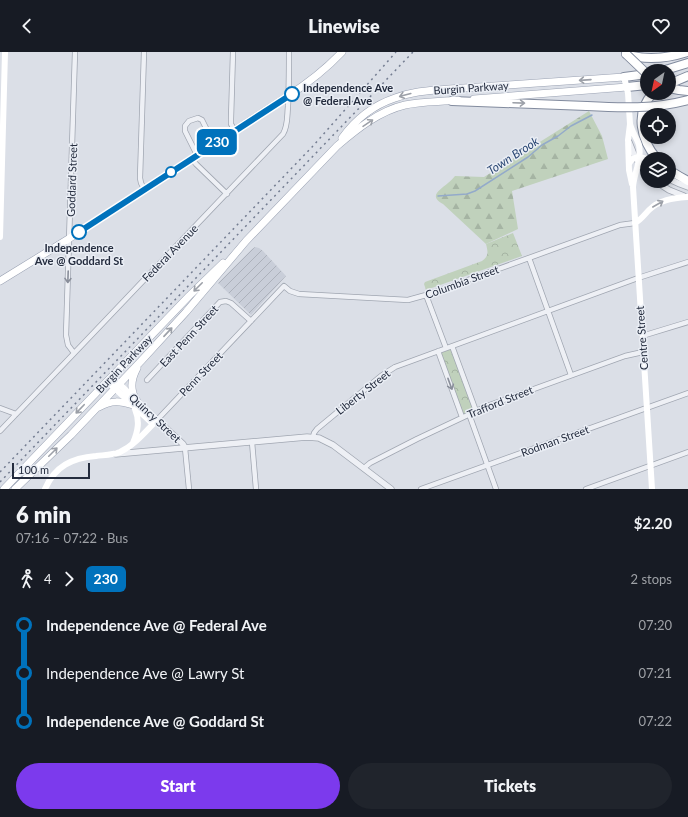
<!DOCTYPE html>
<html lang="en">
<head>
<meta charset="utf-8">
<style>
	body { margin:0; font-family:Lato,sans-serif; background:#20242c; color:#f1f3f6; height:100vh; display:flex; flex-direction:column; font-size:15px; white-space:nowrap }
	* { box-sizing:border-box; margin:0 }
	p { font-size:13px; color:#9ea1a6 }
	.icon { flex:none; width:22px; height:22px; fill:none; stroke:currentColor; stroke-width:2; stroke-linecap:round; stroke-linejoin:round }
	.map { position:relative; height:437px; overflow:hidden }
	.details { display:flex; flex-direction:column; background:#171b24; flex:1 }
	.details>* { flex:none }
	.badge { padding:0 8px; border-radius:6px; font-size:14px; line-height:26px }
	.needle { width:26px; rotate:213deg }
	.tools { position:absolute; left:640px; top:12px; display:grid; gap:8px }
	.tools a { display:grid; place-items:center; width:36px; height:36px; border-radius:50%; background:#171b24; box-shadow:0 2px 6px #0003; font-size:20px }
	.scale { position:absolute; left:12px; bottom:10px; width:78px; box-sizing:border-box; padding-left:4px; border:2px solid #242c3e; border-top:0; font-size:11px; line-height:14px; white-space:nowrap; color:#242c3e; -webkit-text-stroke:3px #eaeef5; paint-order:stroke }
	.map>.badge { position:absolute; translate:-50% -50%; box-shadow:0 0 0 2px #fff }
	.legs { display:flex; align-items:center; gap:6px; height:44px; padding:0 16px; font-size:13px }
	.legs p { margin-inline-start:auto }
	.headline { display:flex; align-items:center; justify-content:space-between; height:68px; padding:0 16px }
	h1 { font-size:22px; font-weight:800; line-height:30px }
	.action { display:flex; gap:8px; margin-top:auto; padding:8px 16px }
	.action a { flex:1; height:46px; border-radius:24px; background:#7c3aed; color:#fff; font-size:16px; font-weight:800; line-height:46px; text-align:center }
	.action a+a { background:#20242c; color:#f1f3f6 }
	ul { padding:0 16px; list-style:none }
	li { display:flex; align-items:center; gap:14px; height:48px; font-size:15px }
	li i { display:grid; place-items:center; width:6px; height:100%; margin:0 5px; background:currentColor }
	li i::after { content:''; width:10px; height:10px; margin:-5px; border:3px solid; border-radius:50%; background:#171b24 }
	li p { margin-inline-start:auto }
	li:first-child i { background:linear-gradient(#0000 50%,currentColor 0) }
	li:last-child i { background:linear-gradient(currentColor 50%,#0000 0) }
	header { display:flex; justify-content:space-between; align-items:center; height:52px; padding:0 16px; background:#171b24; font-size:18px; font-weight:800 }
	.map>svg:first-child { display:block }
	.industrial { fill:url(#industrial-furrows) }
	.forest { fill:url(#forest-firs) }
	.park { fill:url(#park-crowns) }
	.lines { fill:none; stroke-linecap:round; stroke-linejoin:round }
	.stream { stroke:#93aaca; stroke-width:1.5 }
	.minor-casing { stroke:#a0a6b1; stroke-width:6 }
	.tertiary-casing { stroke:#a0a6b1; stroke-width:7 }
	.primary-casing { stroke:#9aa2b3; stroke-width:8 }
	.motorway-casing { stroke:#828b9e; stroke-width:10 }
	.minor { stroke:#eef0f5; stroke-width:4.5 }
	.tertiary { stroke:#eef0f5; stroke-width:5.5 }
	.secondary { stroke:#fff; stroke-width:6 }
	.primary { stroke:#fff; stroke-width:7 }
	.motorway { stroke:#fff; stroke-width:8 }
	.rail { stroke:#747d91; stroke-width:1.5; stroke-dasharray:2 4; stroke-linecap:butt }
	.motorway-bridge-casing { stroke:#828b9e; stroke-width:10; stroke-linecap:butt }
	.motorway-bridge { stroke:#fff; stroke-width:8 }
	.oneway { stroke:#9ca0a8 }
	.oneway2 { stroke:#898e9a }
	.line-1-casing { stroke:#fff; stroke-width:9 }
	.line-1 { stroke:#0072bc; stroke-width:6 }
	.stop-1-dot { fill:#fff; stroke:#0072bc; stroke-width:2 }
	.labels { text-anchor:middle; stroke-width:3; stroke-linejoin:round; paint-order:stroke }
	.stop-label { font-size:11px; font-weight:bold; fill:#242c3e; stroke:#eaeef5; text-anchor:start }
	.street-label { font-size:11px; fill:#242c3e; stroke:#eaeef5 }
	.water-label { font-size:12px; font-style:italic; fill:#2c4874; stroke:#eaeef5 }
</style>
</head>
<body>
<header><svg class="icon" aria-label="back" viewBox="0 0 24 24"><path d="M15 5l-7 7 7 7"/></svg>Linewise<svg class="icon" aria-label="heart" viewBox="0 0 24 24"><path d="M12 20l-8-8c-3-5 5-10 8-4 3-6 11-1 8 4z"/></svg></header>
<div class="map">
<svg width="688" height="437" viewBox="0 0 688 437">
	<defs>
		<pattern id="industrial-furrows" width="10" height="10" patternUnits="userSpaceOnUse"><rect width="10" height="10" fill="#c9ced9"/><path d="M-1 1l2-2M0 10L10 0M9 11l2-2" fill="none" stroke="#acb1bb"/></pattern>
		<pattern id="forest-firs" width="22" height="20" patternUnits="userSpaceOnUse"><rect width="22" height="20" fill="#c0d1bc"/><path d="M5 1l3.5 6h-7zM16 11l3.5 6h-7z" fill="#a5b4a3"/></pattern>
		<pattern id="park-crowns" width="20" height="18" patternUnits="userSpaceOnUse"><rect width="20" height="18" fill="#c0d1bc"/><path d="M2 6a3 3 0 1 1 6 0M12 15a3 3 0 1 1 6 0" fill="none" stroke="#a5b4a3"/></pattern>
	</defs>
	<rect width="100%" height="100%" fill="#dbdfe7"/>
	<path class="industrial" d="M255,195L259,196L263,199L286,224L251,263L218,231L252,197Z"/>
	<path class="forest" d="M589,59L602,84L608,107L512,139L518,177L486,192L443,152C428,144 440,138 448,131C451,129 453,126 455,124L484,125Z"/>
	<path class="park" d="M513,181L522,204L426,238L424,232L425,230L482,209C489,204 488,200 486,192Z
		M452,294L476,359L462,365L438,299Z"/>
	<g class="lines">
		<path class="stream" d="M438,144L467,142L475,139L528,105L542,93L558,84L571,74L592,63"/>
		<defs>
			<path id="minor" d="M144,0L140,126L141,131L144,137
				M233,0L231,67V72L235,79
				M197,103L185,79V74L189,69L198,66L202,68L214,92
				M192,107L196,112L227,142
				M529,206L571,323
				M426,243L446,296
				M642,284L688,270
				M452,294L476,359
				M438,299L462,365
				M74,301L68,293L66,283L75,0
				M147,328L220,250L226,249L231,251L251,269
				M0,356L16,362
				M469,362L496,437
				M157,368L284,234L290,239L299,242L408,248L426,243L443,237L620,173L635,171
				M0,379L283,82C288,74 287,64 288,54C289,36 289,18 289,0
				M313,385L314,381L317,377L381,324L395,315L638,226L688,210
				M252,390L256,437
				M185,396L189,437
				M364,416L370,411L417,387L487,354L625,304L643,300
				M421,437L688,341
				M586,437L688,400"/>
			<path id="tertiary" d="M629,90L635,105L647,122
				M669,127L680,132L688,135
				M655,129L669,138L684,144
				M157,368L183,392L185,396
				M116,402L307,385L319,386L333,393L391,437"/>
			<path id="primary" d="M474,47L627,35
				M342,86C355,68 374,53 395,46C412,39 430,39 449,37C464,36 479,35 494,34C537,31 581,28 624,25
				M0,229L70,186L288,44C308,31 326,17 342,0
				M137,349C129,338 131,327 137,316
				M99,355C112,348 120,349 133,353
				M4,437L189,244L223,211
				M15,437L71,383L142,308L186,260L246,189L337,94C357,77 379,59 405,53C422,49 440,50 458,48"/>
			<path id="motorway" d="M626,2C646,9 668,6 687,0
				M662,19L688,11
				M624,25L647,22
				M669,32L688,24
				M627,35L647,33
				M669,36L679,38L688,39
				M653,41C634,61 641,88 657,107
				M452,49L587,54
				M669,118L679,124L688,129"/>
		</defs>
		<use href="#minor" class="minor-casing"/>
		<use href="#tertiary" class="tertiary-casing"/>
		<use href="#primary" class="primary-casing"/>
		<use href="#motorway" class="motorway-casing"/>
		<use href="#minor" class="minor"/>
		<use href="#tertiary" class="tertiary"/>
		<path class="secondary" d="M624,25L628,41L630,72L628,88L629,118L632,132
			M630,72C632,80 637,86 639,93C642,108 634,121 633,135L652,437
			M629,112C633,104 639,104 647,107
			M635,171C641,168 644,163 649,158C659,148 673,146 687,145
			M0,185L5,0
			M107,329L153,372
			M133,391C138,379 140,369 135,357
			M45,437C55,414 72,406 96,404C104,403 113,403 120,400C135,393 146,379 157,368L112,325"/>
		<use href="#primary" class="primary"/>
		<use href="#motorway" class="motorway"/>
		<path class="rail" d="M0,420L312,95L396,0
			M0,430L413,0"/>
		<defs>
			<path id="motorway-bridge" d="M626,2L647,22
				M587,54C622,56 654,57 688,48"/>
		</defs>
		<use href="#motorway-bridge" class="motorway-bridge-casing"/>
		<use href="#motorway-bridge" class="motorway-bridge"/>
	</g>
	<defs><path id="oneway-shaft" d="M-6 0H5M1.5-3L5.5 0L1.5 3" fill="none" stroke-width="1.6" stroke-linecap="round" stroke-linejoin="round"/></defs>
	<g class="oneway">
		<use href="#oneway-shaft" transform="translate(585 28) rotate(176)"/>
		<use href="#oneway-shaft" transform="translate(405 43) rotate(165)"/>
		<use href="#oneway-shaft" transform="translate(519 51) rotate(2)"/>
		<use href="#oneway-shaft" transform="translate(368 71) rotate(-34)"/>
		<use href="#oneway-shaft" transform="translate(658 152) rotate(-30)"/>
		<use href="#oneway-shaft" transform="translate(198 235) rotate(135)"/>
		<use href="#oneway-shaft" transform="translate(168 280) rotate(-47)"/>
		<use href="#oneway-shaft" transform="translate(80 357) rotate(134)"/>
		<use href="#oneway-shaft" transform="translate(53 400) rotate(-45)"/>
	</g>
	<g class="oneway2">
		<use href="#oneway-shaft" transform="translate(68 225) rotate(92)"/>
		<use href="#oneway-shaft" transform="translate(450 332) rotate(70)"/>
	</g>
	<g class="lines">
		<defs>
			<path id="line-1" d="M79,180L292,42"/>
		</defs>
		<use href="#line-1" class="line-1-casing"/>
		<use href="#line-1" class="line-1"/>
	</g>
	<g class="stop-1-dot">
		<circle cx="292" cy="42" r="7"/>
		<circle cx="171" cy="120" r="5"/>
		<circle cx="79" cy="180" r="7"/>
	</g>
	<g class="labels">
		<g class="stop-label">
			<text x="303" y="40">Independence Ave<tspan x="303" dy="13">@ Federal Ave</tspan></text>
			<text x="79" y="200" text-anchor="middle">Independence<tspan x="79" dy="13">Ave @ Goddard St</tspan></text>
		</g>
		<g class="street-label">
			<text transform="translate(471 36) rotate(-4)" y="4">Burgin Parkway</text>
			<text transform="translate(72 128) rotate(-88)" y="4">Goddard Street</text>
			<text transform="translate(170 201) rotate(-46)" y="4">Federal Avenue</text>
			<text transform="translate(462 230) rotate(-20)" y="4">Columbia Street</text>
			<text transform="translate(189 284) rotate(-47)" y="4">East Penn Street</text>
			<text transform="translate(642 286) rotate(-94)" y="4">Centre Street</text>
			<text transform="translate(124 312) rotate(-46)" y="4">Burgin Parkway</text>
			<text transform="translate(201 322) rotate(-46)" y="4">Penn Street</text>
			<text transform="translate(363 340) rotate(-38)" y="4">Liberty Street</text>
			<text transform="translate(500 350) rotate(-22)" y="4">Trafford Street</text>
			<text transform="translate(155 366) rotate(43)" y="4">Quincy Street</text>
			<text transform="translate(555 389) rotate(-20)" y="4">Rodman Street</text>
		</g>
		<g class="water-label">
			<text transform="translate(513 104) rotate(-33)" y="4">Town Brook</text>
		</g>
	</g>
</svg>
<div class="tools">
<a><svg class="needle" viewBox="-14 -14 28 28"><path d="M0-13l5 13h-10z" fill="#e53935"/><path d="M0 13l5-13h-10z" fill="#9ea1a6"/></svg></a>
<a><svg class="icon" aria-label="locate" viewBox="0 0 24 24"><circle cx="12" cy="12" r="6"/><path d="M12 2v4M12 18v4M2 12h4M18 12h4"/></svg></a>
<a><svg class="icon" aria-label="layers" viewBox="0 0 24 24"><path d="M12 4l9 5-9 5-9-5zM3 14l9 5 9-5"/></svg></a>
</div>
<div class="scale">100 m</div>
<b class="badge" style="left:217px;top:90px;background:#0072bc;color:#fff">230</b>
</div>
<section class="details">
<div class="headline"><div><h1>6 min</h1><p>07:16 – 07:22 · Bus</p></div><b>$2.20</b></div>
<div class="legs"><svg class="icon" aria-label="walk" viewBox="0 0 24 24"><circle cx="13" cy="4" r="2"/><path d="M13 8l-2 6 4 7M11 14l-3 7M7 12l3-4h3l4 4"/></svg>4<svg class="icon" aria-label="forward" viewBox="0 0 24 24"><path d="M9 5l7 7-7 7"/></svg><b class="badge" style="background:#0072bc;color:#fff">230</b><p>2 stops</p></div>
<ul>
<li><i style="color:#0072bc"></i><b>Independence Ave @ Federal Ave</b><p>07:20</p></li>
<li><i style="color:#0072bc"></i><span>Independence Ave @ Lawry St</span><p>07:21</p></li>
<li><i style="color:#0072bc"></i><b>Independence Ave @ Goddard St</b><p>07:22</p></li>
</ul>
<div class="action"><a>Start</a><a>Tickets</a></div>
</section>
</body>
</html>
